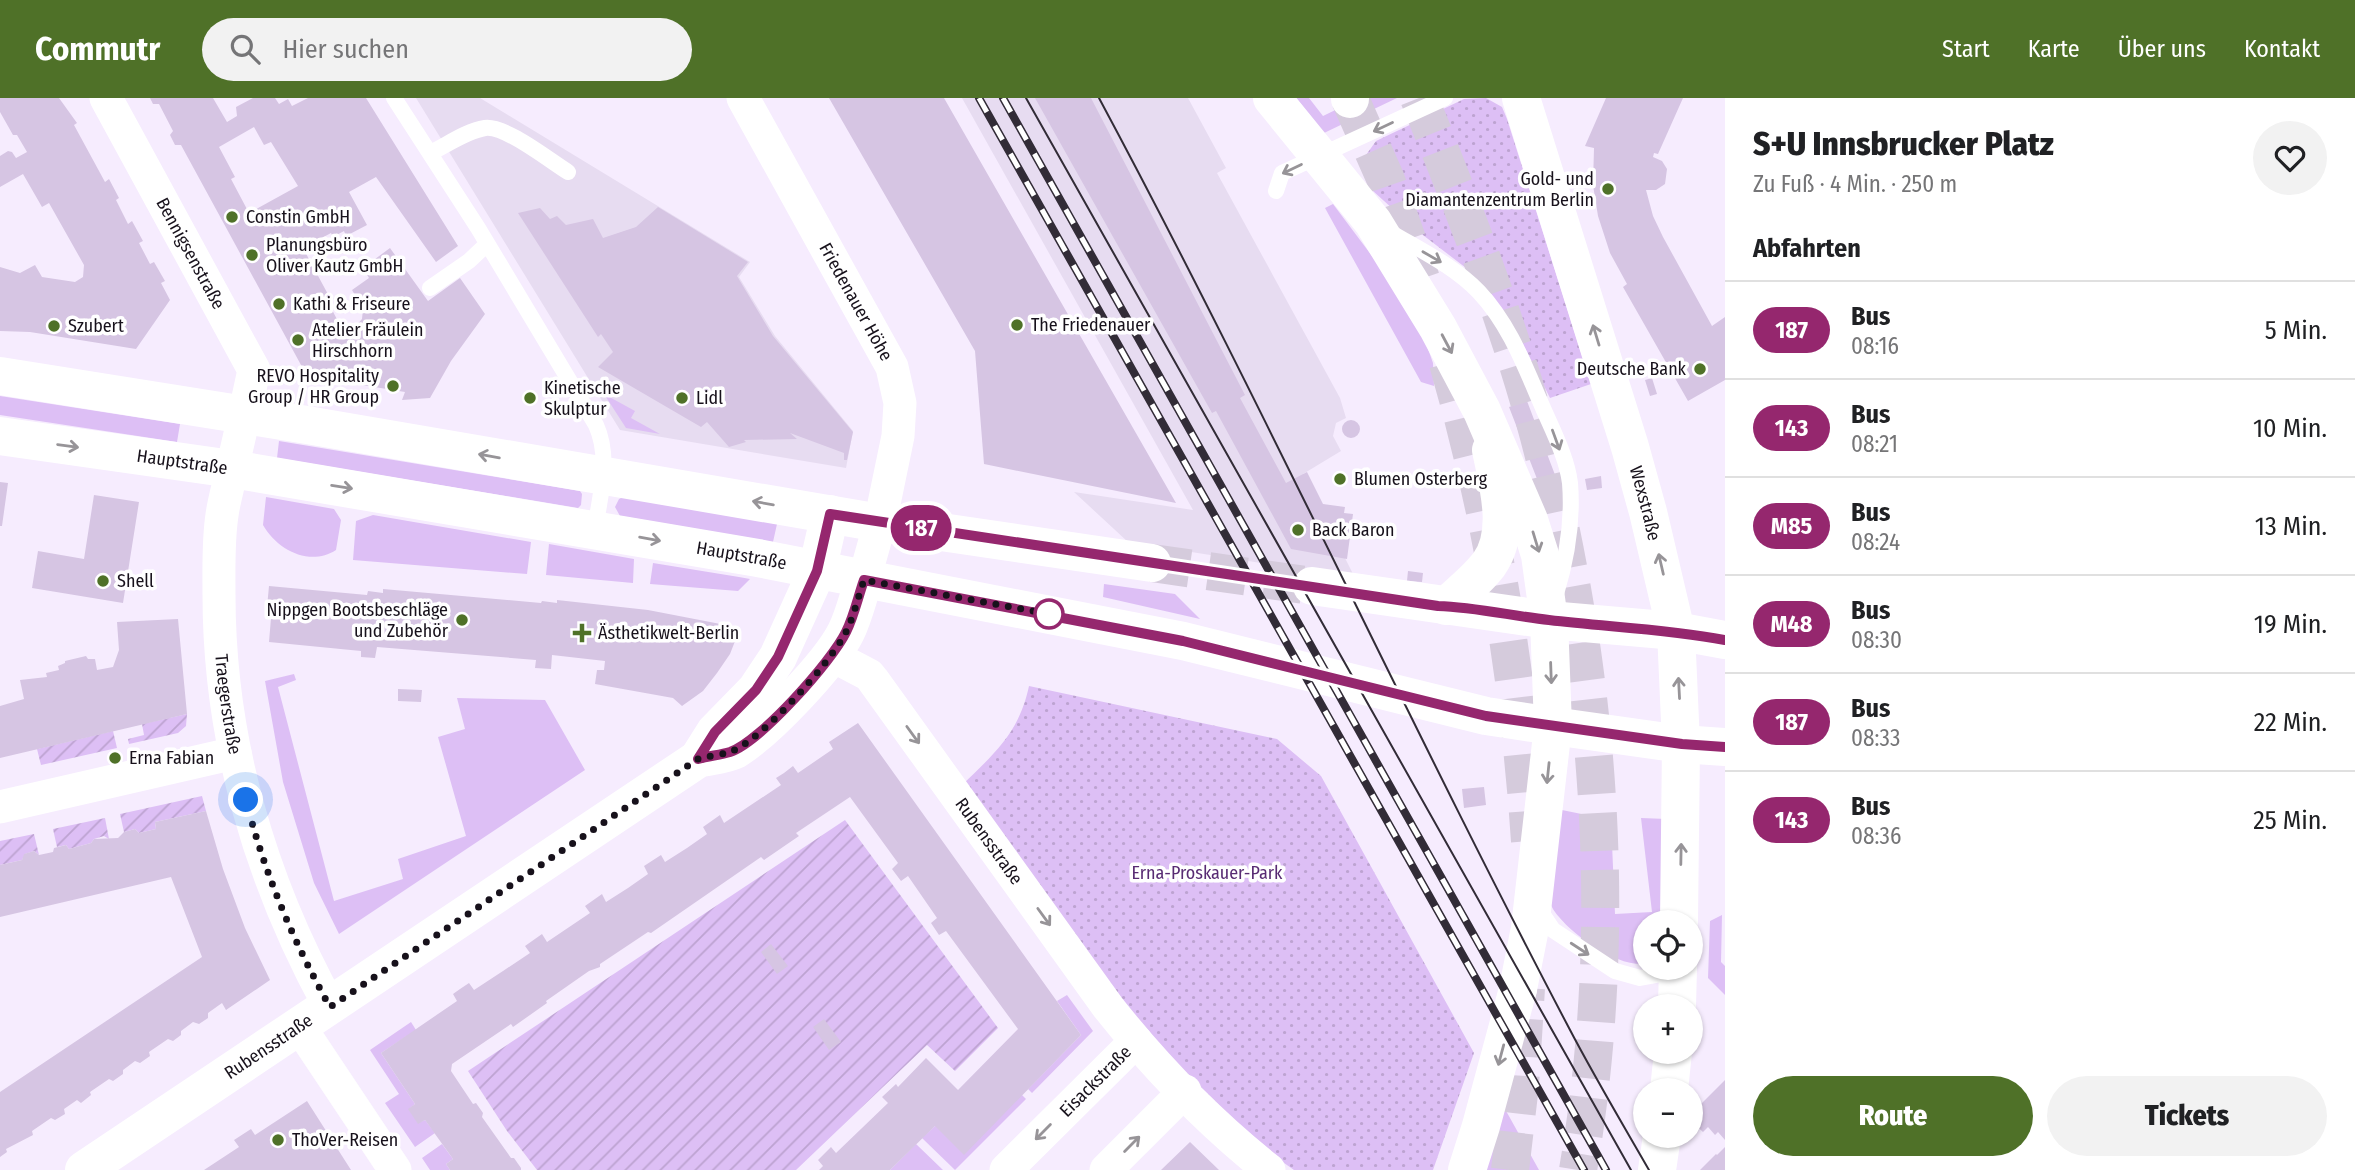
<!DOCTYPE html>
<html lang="de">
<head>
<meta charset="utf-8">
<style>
	body { margin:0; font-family:"Fira Sans Condensed",sans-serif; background:#f2f2f2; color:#202124; height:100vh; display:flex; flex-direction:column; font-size:26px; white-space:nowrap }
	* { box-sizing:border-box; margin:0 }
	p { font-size:23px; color:#757577 }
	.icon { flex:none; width:38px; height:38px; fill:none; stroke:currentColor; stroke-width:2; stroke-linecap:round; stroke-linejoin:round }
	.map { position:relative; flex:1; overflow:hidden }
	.details { display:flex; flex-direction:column; background:#fff; width:630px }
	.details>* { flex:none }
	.badge { padding:0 14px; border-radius:23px; font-size:24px; line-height:46px }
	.buttons { position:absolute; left:1633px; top:812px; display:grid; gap:14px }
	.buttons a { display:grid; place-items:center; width:70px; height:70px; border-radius:50%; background:#fff; box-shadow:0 2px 5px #0004; font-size:35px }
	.you { position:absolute; width:35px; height:35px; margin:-18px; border:5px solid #fff; border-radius:50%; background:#1a73e8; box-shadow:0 0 0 10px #1a73e833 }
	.map>.badge { position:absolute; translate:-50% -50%; box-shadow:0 0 0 4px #fff }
	h2 { padding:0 28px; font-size:26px; line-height:63px }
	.round { display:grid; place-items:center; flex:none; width:74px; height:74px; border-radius:37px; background:#f2f2f2 }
	.overview { display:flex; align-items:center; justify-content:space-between; height:119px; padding:0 28px }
	h1 { font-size:33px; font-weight:800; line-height:52px }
	.button { display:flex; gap:14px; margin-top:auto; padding:14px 28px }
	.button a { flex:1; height:80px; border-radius:42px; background:#4f7128; color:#fff; font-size:28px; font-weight:800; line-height:80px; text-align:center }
	.button a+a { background:#f2f2f2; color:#202124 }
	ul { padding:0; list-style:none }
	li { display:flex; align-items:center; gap:21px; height:98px; padding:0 28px; border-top:2px solid #e0e0e0 }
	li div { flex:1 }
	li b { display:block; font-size:26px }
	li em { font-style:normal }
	li .badge { min-width:77px; font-weight:700; text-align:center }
	header { display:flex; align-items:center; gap:42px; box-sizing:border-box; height:98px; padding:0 35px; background:#4f7128; color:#fff }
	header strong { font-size:33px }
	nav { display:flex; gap:38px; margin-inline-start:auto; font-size:24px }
	.search { width:490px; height:63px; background:#f2f2f2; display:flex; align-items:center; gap:18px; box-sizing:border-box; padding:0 24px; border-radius:38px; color:#757577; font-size:26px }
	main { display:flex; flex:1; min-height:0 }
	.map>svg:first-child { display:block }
	.built { fill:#e7dcf1 }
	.grass { fill:#ddbff5 }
	.park { fill:url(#park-dots) }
	.garden { fill:url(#garden-furrows) }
	.building { fill:#d6c5e3; fill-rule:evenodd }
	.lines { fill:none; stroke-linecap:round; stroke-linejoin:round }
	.tertiary-tunnel { stroke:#d5cbdc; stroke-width:38; stroke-dasharray:38 19; stroke-linecap:butt }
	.motorway-tunnel { stroke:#d5cbdc; stroke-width:38; stroke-dasharray:38 19; stroke-linecap:butt }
	.service { stroke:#fff; stroke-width:16 }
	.minor { stroke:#fff; stroke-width:33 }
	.tertiary { stroke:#fff; stroke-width:38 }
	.secondary { stroke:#fff; stroke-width:38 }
	.motorway { stroke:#fff; stroke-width:38 }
	.tram { stroke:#322c37; stroke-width:2 }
	.rail-casing { stroke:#322c37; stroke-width:8 }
	.rail { stroke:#fff; stroke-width:5; stroke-dasharray:16; stroke-linecap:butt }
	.oneway { stroke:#979498 }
	.line-casing { stroke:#fff; stroke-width:16 }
	.line { stroke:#95276e; stroke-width:10 }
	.walk { stroke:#17111b; stroke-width:7; stroke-dasharray:0 12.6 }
	.poi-dot { fill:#4f7128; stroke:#fff; stroke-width:2.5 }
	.stop-dot { fill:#fff; stroke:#95276e; stroke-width:3.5 }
	.labels { text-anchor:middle; stroke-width:7; stroke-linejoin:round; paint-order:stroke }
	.poi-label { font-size:18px; fill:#17111b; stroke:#fff; text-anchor:start }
	.street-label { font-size:18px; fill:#17111b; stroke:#fff }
	.park-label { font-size:18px; fill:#582b73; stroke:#fff }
</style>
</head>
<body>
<header>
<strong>Commutr</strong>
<div class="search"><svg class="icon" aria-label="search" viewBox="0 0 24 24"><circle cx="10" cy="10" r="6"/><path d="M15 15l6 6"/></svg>Hier suchen</div>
<nav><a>Start</a><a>Karte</a><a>Über uns</a><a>Kontakt</a></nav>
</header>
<main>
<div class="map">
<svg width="1725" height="1072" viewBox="0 0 1725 1072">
	<defs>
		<pattern id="park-dots" width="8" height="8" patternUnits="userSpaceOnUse" patternTransform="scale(1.75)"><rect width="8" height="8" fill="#ddbff5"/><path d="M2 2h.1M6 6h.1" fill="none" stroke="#bda3d1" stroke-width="1.8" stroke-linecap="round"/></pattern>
		<pattern id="garden-furrows" width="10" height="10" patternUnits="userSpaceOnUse" patternTransform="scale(1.75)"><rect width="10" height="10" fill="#ddbff5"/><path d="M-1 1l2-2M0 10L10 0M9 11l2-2" fill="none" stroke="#bda3d1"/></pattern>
	</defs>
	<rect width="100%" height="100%" fill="#f6ecfe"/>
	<path class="built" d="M416,0H480L750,164L739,179L775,238L853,333L846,370L620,332Z
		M962,0H1188L1226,70L1217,75L1340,300L1346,320L1336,325L1333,338L1341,353L1303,376L1355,480L1128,444L1074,394L1193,412Z"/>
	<path class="grass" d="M1296,0H1309L1323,18L1360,0H1397L1324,35Z
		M1333,106L1381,170L1422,234L1433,265L1434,288L1421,284L1325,110Z
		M604,296L635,313L631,320L660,336L626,330Z
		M0,298L180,326L177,344L0,317Z
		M279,343L580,393L582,396L581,407L578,410L277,360Z
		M266,399L334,411L341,422L336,452C310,469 277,452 263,427Z
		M623,399L777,426L773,444L620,418L615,409L619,401Z
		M373,417L531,444L527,476L353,462L356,423Z
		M549,446L634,461L633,485L546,477Z
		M653,465L739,479L750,481L738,493L650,486Z
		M1104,486L1175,496L1200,521L1103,499Z
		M294,576L296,582L278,589L334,803L403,781L398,761L466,738L438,639L465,631L457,600L545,602L585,672L339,836L314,785L283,684L265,583Z
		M1557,711L1611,722L1615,816L1652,814L1641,720L1667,721L1668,824H1645V865C1619,872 1559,829 1550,805Z
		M1722,817L1721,864L1725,868V897L1708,880L1710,823Z
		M1067,897L1093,933L1032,995L1028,991L1081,937L1057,903Z
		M411,924L416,932L381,955L415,1006L409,1011L418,1025L425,1022L435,1035L415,1049L385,1005L399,996L370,952Z
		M1022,997L1026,1001L955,1072L922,1040L935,1028Z
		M1505,1011L1539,1072H1485Z
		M442,1046L453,1061L446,1066L450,1072H430L422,1060Z
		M916,1046L943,1072H890Z"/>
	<path class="park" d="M1486,0L1502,9L1507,21L1591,286L1550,300L1517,234L1490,194L1470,173L1415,131L1373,93L1363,75L1366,57L1376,43L1464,1Z
		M1029,588L1277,641L1321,678L1474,955L1433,1072H1294L1260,1048L1151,940L962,687C995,655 1019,635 1029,588Z"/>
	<path class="garden" d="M187,616L186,628L178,635L129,646L128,641L144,637L142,626Z
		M113,633L117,650L41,667L37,651Z
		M202,698L206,713L155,724L156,731L139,735L135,731L124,734L120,716Z
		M105,720L109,741L104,738L94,741L91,745L69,751L66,747L57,749L53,731Z
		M845,722L998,930L955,973L927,947L796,1072H537L507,1033L468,973Z
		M34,736L39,757L34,753L25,756L22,762L0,767V743Z"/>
	<path class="building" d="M0,0H59L77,25L74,27L105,84L109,81L119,100L116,102L128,126L132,123L143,143L139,145L150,166L154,164L165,183L161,185L170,202L136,251L30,234L0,233V169L20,175L35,167L42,179L75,184L83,179L84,167L49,105L42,109L23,76L0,89V58L8,53L12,54L16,60L27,54L17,37H13L0,14Z
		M150,0H213L227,24L237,18L236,9L253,0H275L279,6L288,1L292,8L308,0H366L458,148L436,164L376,79L349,94L367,127L346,138L344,133L333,139L331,135L303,150L330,200L331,210L339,225L355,229L362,221L363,211L352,192L369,180L363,170L390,150L428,203L460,180L485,216L451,263L430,300L402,302L405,294L307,278L181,47H175L170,37L173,33L159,6H153ZM254,29L264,47L271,44L298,88L249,115L231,81L235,79L219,49Z
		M829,0H944L1176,405L984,366L975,253Z
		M1035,0H1091L1245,297L1240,300L1286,385L1307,374L1323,406L1345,409L1344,415L1353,416L1347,461L1291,451L1216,313L1212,315Z
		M1606,0H1683L1658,56L1654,55L1653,59L1662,63L1667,71L1665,86L1656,92H1646L1653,118L1663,139L1712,228L1725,219V282L1688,303L1623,189L1627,186L1610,155L1598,118L1593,87L1594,50L1585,48Z
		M658,109L748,164L737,178L773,238L853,334L847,362H844V355L790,335L797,341L744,342L746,344L729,349L707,324L701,329L598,269L613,254L601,236L598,239L518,115L540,110L550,121L557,118L566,127L593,121L603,140L636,129Z
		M1652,280L1657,296L1650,298L1645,282Z
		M1527,303L1563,398L1546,404L1509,309Z
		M1342 331a9 9 0 1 1 18 0a9 9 0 1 1-18 0Z
		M1601,378L1602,390L1587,392L1585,381Z
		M0,384L8,385L2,428H0Z
		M94,397L139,404L123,505L32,490L38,453L84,461Z
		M1408,473L1423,475L1422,484L1407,483Z
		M269,488L367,497L368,493L383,495V491L541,505L542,503L557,505V502L648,512L736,529L739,533L730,556L717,575L703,593L682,608L673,600L595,586L597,572H604L605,563L552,557L551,571L535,570L536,562L377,549L375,560L361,559V553L269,544L271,520H266Z
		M178,521L187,616L0,660V608L24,601L20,582L47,579L46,575L59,572L58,568L65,565V563L86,558L88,561H95L97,572L113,569L119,552L117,524Z
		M398,591L422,592L421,604L398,603Z
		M858,625L1081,937L964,1057L935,1028L890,1072H819L823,1068L818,1062L831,1049L836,1055L888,1005L882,999L896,986L898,989L926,960L958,992L1018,931L946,833L939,837L931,825L937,820L908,778L901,783L892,771L898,765L850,699L796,735L799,738L764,762L761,759L651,835L648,834L600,866V869L589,873L546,903L547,905L513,929L511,926L452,966L451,973L473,1006L476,1005L483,1015L482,1019L511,1060H514L521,1070V1072H450L446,1066L453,1061L425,1022L418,1026L408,1011L415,1006L381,955L457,903L453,896L460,891L469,885L474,892L503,873L530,855L525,848L542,836L547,844L590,815L585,808L602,796L606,804L628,790L648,776L644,768L661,757L665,764L687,750L707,736L703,729L720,717L724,725L781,687L776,680L784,675L793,668L798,675L833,651L829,644Z
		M1484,689L1486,707L1464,710L1462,691Z
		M206,713L223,771L245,830L270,882L226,912L222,905L208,915V920L199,926L193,924L181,933V937L173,943L168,941L149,954L150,958L140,965L135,963L123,972V976L113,983L109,981L90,994L91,997L81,1005L77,1002L64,1011L65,1016L55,1022L51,1020L32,1033L33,1037L6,1051L7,1054L0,1059V994L202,859L171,779L0,819V767L22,762L24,756L34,753L39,757L53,754L54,750L66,747L69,751L91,745L94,741L118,740L124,734L135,731L139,735L156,731L155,724Z
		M771,846L788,868L777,876L761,854Z
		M824,921L841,944L829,952L813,929Z
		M1725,982V1042L1718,1034L1715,1037L1708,1029L1703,1034L1690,1022V1017Z
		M307,1003L351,1072H204L239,1049L234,1042L251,1031L255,1037Z
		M1190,1044L1219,1072H1161Z
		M1725,1049V1072H1700L1716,1056L1717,1057Z"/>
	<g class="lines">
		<path class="tertiary-tunnel" d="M1152,465L1312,488"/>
		<path class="motorway-tunnel" d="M1419,0C1466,116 1512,233 1543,354C1601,588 1619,834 1578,1072
			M1350,1L1386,82L1421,181
			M1448,265C1493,422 1519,580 1530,743
			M1510,1072L1520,987L1526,890"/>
		<path class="service" d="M394,0L478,130L596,327C611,360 600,398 595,431
			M430,55C447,47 466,33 485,30C505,27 550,63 568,74
			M1276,93L1282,75L1445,0
			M1390,134C1420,152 1454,168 1479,194C1510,227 1525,269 1543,310C1553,333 1567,360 1570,385C1573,422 1567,460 1556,496
			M430,190L469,163L487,146
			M1539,811L1553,832L1615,873L1640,880L1678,873"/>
		<g class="minor">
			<path id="s1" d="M106,0L254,272C247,305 240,338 232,370C229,386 224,402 222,417C218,443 219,471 219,497C219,642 260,782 330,909"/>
			<path id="s2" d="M743,0L892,269L900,305L898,338L880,425L864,482"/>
			<path id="s3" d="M831,557L869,577L873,582L1108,909C1154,967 1211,1026 1269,1072"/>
			<path d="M0,709L235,655"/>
			<path d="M299,928L395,1072"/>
			<path id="s4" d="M1006,1072L1136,943"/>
			<path d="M1106,1072L1185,993"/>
		</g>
		<g class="tertiary">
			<path d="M0,278L307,327L880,425L1152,465"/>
			<path id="s5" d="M0,338L232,371L758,460L1183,543L1486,618L1553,628"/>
			<path d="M1312,488L1549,522"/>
			<path d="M1446,508C1460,495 1477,482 1489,466C1512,434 1498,387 1491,352"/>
			<path d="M698,661L715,634L756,592L778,559L817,473L830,416"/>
			<path id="s6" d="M84,1072L698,661C710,658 725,657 735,652C766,633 830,566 846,534C854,518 858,499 864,482"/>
		</g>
		<g class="secondary">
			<path d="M1272,0L1373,124L1438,230L1482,313L1529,422L1540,457L1549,522L1553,628L1530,830L1518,891"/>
			<path id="s7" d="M1521,0L1630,349L1648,414L1676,533L1681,646L1679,824"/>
			<path d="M1549,522L1676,533L1725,542"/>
			<path d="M1553,628L1681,646L1725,649"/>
			<path d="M1677,908L1678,870"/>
		</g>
		<path class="motorway" d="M1350,0V1
			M1669,992L1673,954
			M1467,1072L1481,1028L1518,891
			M1657,1072L1662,1038"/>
		<path class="tram" d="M1026,0L1631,1072
			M1099,0C1263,306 1407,622 1569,930C1594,978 1622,1025 1649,1072"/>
		<defs>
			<path id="rail" d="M979,0L1584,1072
				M1003,0L1606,1072"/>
		</defs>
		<use href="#rail" class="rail-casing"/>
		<use href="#rail" class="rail"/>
	</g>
	<defs><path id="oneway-shaft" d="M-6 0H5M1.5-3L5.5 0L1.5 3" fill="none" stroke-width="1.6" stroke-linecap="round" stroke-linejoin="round" transform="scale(1.75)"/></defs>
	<g class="oneway">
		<use href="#oneway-shaft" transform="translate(1383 29) rotate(155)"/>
		<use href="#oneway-shaft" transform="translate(1292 71) rotate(154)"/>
		<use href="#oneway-shaft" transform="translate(1432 159) rotate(30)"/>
		<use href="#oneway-shaft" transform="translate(1596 237) rotate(-107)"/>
		<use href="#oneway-shaft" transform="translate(1447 246) rotate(62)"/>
		<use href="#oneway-shaft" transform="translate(1556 342) rotate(70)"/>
		<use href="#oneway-shaft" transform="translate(68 348) rotate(8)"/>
		<use href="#oneway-shaft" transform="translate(489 358) rotate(-170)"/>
		<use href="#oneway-shaft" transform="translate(342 389) rotate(9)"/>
		<use href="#oneway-shaft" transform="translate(763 405) rotate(-170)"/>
		<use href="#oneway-shaft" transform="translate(650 441) rotate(10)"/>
		<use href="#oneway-shaft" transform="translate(1536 444) rotate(73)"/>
		<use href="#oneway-shaft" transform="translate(1661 466) rotate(-103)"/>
		<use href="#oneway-shaft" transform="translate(1551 575) rotate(88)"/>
		<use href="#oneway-shaft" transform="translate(1679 590) rotate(-93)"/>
		<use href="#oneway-shaft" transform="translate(913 637) rotate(54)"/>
		<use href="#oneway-shaft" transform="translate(1548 675) rotate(96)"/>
		<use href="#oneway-shaft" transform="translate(1681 756) rotate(-89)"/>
		<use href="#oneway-shaft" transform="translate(1044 819) rotate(54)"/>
		<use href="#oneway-shaft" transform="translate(1580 851) rotate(33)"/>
		<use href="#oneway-shaft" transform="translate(1501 957) rotate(105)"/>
		<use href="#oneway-shaft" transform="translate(1043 1034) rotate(135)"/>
		<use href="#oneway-shaft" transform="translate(1132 1046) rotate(-45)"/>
	</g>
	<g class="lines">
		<defs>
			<path id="line" d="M1725,542C1667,531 1608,529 1549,522C1512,518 1475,509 1438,508L830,416L817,473L778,559L756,592L715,634L698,661C708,658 720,657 730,654C760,644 832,563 846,534C854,518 858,499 864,482L1183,543L1486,618L1682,646L1725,649"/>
		</defs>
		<use href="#line" class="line-casing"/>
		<use href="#line" class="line"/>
		<path class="walk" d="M246,702C264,774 293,843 330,909L698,661C708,658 720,657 730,654C760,644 832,563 846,534C854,518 858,499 864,482L1049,516"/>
	</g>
	<g class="poi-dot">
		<circle cx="1608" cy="91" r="7"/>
		<circle cx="232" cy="119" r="7"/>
		<circle cx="252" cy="157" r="7"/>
		<circle cx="279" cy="206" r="7"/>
		<circle cx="1017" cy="227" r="7"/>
		<circle cx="54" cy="228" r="7"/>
		<circle cx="298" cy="242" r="7"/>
		<circle cx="1700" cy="271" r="7"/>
		<circle cx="393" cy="288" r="7"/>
		<circle cx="530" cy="300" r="7"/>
		<circle cx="682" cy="300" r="7"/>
		<circle cx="1340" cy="381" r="7"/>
		<circle cx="1298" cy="432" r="7"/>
		<circle cx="103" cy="483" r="7"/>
		<circle cx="462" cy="522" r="7"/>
		<path d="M578.5 524.5h7v7h7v7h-7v7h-7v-7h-7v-7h7z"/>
		<circle cx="115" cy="660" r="7"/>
		<circle cx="278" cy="1042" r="7"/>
	</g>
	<circle class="stop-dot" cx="1049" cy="516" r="14"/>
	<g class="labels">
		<g class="poi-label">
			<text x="1594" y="87" text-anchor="end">Gold- und<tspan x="1594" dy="21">Diamantenzentrum Berlin</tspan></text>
			<text x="246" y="125">Constin GmbH</text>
			<text x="266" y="153">Planungsbüro<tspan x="266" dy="21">Oliver Kautz GmbH</tspan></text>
			<text x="293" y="212">Kathi &amp; Friseure</text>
			<text x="1031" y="233">The Friedenauer</text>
			<text x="68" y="234">Szubert</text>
			<text x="312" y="238">Atelier Fräulein<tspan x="312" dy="21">Hirschhorn</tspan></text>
			<text x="1686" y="277" text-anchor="end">Deutsche Bank</text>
			<text x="379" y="284" text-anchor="end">REVO Hospitality<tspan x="379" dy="21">Group / HR Group</tspan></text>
			<text x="544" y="296">Kinetische<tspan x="544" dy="21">Skulptur</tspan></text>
			<text x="696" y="306">Lidl</text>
			<text x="1354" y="387">Blumen Osterberg</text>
			<text x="1312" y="438">Back Baron</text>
			<text x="117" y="489">Shell</text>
			<text x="448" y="518" text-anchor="end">Nippgen Bootsbeschläge<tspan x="448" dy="21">und Zubehör</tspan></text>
			<text x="598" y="541">Ästhetikwelt-Berlin</text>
			<text x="129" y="666">Erna Fabian</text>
			<text x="292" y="1048">ThoVer-Reisen</text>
		</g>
		<g class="street-label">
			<text dy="6" stroke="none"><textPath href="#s1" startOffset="177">Bennigsenstraße</textPath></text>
			<text dy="6" stroke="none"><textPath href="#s2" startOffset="233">Friedenauer Höhe</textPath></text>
			<text dy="6" stroke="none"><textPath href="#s5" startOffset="184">Hauptstraße</textPath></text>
			<text dy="6" stroke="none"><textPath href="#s7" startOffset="424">Wexstraße</textPath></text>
			<text dy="6" stroke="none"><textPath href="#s5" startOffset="751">Hauptstraße</textPath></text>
			<text dy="6" stroke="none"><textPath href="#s1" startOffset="648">Traegerstraße</textPath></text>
			<text dy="6" stroke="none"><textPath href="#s3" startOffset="248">Rubensstraße</textPath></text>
			<text dy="6" stroke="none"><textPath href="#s6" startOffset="222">Rubensstraße</textPath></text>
			<text dy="6" stroke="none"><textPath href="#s4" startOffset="126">Eisackstraße</textPath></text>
		</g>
		<g class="park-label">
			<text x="1207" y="781">Erna-Proskauer-Park</text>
		</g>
	</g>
</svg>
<div class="buttons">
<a><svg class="icon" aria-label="locate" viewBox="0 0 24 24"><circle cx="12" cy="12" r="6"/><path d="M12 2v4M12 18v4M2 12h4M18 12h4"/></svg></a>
<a>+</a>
<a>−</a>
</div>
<div class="you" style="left:246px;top:702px"></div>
<b class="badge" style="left:921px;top:430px;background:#95276e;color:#fff">187</b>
</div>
<section class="details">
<div class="overview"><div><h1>S+U Innsbrucker Platz</h1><p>Zu Fuß · 4 Min. · 250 m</p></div><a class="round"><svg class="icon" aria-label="heart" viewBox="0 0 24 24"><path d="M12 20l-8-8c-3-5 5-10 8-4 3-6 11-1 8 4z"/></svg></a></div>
<h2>Abfahrten</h2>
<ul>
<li><span class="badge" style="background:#95276e;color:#fff">187</span><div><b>Bus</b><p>08:16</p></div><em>5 Min.</em></li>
<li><span class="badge" style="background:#95276e;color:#fff">143</span><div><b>Bus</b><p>08:21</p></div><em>10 Min.</em></li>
<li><span class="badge" style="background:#95276e;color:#fff">M85</span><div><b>Bus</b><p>08:24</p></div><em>13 Min.</em></li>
<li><span class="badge" style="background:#95276e;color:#fff">M48</span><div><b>Bus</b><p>08:30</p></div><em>19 Min.</em></li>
<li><span class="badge" style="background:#95276e;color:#fff">187</span><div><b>Bus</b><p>08:33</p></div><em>22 Min.</em></li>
<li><span class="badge" style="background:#95276e;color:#fff">143</span><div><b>Bus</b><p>08:36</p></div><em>25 Min.</em></li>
</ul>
<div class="button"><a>Route</a><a>Tickets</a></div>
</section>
</main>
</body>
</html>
